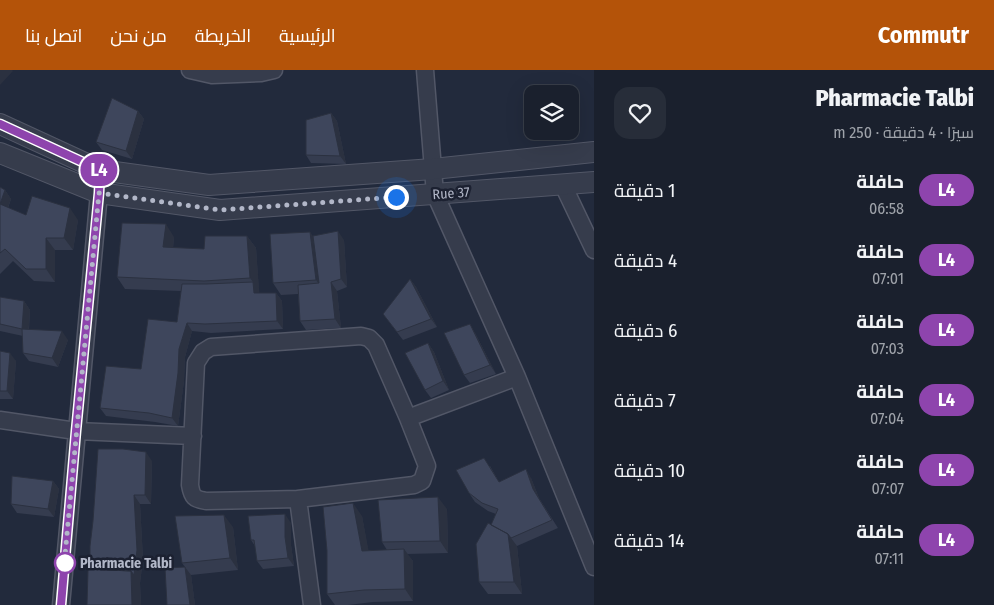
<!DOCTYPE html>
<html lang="ar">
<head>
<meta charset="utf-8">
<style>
	body { margin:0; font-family:"Fira Sans Condensed",Cairo,sans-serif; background:#272d39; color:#f1f3f6; direction:rtl; height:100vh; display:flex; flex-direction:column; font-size:19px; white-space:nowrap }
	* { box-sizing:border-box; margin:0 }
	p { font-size:16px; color:#9fa3aa }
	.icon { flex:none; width:28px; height:28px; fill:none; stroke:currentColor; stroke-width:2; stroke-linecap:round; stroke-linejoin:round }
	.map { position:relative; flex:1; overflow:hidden; direction:ltr }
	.sheet { display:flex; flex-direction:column; background:#1a202d; width:400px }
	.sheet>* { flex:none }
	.badge { padding:0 10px; border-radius:16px; font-size:18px; line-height:32px }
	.fabs { position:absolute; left:524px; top:15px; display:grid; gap:10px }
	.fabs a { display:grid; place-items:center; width:55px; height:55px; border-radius:10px; background:#1a202d; box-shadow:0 5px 20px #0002,0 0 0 1px #383e49; font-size:25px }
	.you { position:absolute; width:25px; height:25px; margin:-12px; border:4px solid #fff; border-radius:50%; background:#1a73e8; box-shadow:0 0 0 8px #1a73e833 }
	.map>.badge { position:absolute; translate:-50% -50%; box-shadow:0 0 0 2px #fff }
	.round { display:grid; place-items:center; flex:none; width:52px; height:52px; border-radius:15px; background:#272d39 }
	.overview { display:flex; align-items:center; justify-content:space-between; height:85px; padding:0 20px }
	h1 { font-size:24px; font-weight:800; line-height:38px }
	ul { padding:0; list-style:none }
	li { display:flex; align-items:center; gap:15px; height:70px; padding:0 20px }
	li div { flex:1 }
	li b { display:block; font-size:19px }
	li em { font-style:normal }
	li .badge { min-width:55px; font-weight:700; text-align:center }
	header { display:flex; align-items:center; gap:30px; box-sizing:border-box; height:70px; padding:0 25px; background:#b45309; color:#fff }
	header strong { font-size:24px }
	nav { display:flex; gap:28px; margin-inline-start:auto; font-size:18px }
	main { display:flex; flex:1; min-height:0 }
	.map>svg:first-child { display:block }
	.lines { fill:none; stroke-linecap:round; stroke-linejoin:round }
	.minor-casing { stroke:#525767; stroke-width:19 }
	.tertiary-casing { stroke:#525767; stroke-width:22 }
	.minor { stroke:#363c4c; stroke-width:16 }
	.tertiary { stroke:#363c4c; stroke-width:20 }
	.wall { fill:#353c4f }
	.shaded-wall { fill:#2b3140 }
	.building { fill:#3e465c; stroke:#2b3140 }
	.line-casing { stroke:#fff; stroke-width:11 }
	.line { stroke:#8e44ad; stroke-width:8 }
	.walk { stroke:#b2b7c8; stroke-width:5; stroke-dasharray:0 9 }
	.stop-dot { fill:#fff; stroke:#8e44ad; stroke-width:2.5 }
	.labels { text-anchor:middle; stroke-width:5; stroke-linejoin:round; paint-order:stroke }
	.street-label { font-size:14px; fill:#b2b7c8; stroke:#1c2131 }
	.stop-label { font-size:14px; font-weight:bold; fill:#b2b7c8; stroke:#1c2131; text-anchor:start }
</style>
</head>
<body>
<header>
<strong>Commutr</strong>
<nav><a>الرئيسية</a><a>الخريطة</a><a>من نحن</a><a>اتصل بنا</a></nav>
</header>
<main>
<section class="sheet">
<div class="overview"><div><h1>Pharmacie Talbi</h1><p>سيرًا · 4 دقيقة · 250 m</p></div><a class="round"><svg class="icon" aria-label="heart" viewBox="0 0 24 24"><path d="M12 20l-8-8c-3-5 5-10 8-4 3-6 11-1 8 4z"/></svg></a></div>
<ul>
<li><span class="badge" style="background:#8e44ad;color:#fff">L4</span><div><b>حافلة</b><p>06:58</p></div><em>1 دقيقة</em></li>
<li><span class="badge" style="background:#8e44ad;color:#fff">L4</span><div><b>حافلة</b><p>07:01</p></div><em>4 دقيقة</em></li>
<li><span class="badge" style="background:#8e44ad;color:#fff">L4</span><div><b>حافلة</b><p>07:03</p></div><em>6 دقيقة</em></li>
<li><span class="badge" style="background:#8e44ad;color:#fff">L4</span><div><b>حافلة</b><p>07:04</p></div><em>7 دقيقة</em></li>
<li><span class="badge" style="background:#8e44ad;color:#fff">L4</span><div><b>حافلة</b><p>07:07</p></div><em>10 دقيقة</em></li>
<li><span class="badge" style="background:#8e44ad;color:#fff">L4</span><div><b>حافلة</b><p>07:11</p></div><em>14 دقيقة</em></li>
</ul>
</section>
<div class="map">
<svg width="594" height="535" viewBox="0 0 594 535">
	<rect width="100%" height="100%" fill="#222a3c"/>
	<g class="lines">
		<defs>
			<path id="minor" d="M190,0L212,5L261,3L274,0
				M425,0L435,124L517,307L594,497
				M563,115L594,180
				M361,266L369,268L376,275L408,348L427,396L422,411L414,415L298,429L206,431C194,429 192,427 190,415L196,293L203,282L211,277Z
				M408,348L517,307
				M0,350L76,361L193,366
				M298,429L312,535
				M61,535L99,123L100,100"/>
			<path id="tertiary" d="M0,54L100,100L209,115L433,99L594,82
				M0,83L99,123L220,140L594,112"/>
		</defs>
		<use href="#minor" class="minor-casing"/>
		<use href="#tertiary" class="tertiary-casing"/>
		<use href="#minor" class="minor"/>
		<use href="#tertiary" class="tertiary"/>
	</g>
	<path class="wall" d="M138,41L144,49L132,89L102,80L96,72Z
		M331,43L337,51L346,94L311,93L306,85Z
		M0,117L5,120L11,129L8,138L26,145L78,150L73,180H55V212L34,211L13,191L0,204Z
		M247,166L256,178L259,223H276L282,231L283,259L211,263L192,261L185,287L184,311L178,356L155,352L106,346L100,338L141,299L177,252L181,221L125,219L117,207L174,167L173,178L204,179Z
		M313,166L344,170L347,217L337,221L341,258L306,260L300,251L298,224L281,225L273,213Z
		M410,209L416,217L437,257L403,270L389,252Z
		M0,227L24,231L30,240L29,260L68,270L58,297L29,291L23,283V266L0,261Z
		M475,263L496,304L470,313L464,305Z
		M428,273L434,282L449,320L431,328L425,320Z
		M0,281L16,291L13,329H0Z
		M152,391L151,434H140L143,489L140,513L141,535H87L90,499Z
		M490,396L499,412L531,408L539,428L558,458L517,476L522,524H488L479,512L491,455L496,444L488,441L475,432L469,423Z
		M53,411L59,419L54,447L17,443L11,434Z
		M447,439L448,483L407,484L413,491V531L373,532L348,535H335L327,524L362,446L368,480H387L382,472Z
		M291,453V475L294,496L263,499L257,491L255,476L251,470Z
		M233,457L238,500L191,505L195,535H167L185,497L182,493Z"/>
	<path class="shaded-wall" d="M0,0H12L13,1L0,15Z
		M138,41L144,49L132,89L126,81Z
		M331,43L337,51L346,94L340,86Z
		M5,120L11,129L0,159V135Z
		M70,138L78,150L73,180L64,168Z
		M166,154L174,167L172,190L163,177Z
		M338,161L344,170L347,217L341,209Z
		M310,162L319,174L325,222L316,210Z
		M247,166L256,178L260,231L254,223L253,212L250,208Z
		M46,168L55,180V212L46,199Z
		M410,209L416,217L437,257L431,249Z
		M331,212L337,221L341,258L335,249Z
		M276,223L282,231L283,259L277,251Z
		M24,231L30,240L28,268L22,259Z
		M187,253L192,261L185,287L184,311L178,356L172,348L179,279Z
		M470,254L475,263L496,304L490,295Z
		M62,261L68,270L58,297L52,288Z
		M428,273L434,282L449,320L443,311Z
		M10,283L16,291L13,329L7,321Z
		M146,382L152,391L151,434L145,425Z
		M526,399L531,408L539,428L558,458L533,419Z
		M53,411L59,419L54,447L48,439Z
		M134,425L140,434L143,489L140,513L141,535H132L131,501Z
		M438,427L447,439L448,483L440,471Z
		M353,433L362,446L371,493L362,481Z
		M285,444L291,453V475L294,496L288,488L285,467Z
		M224,445L233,457L238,500L230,488Z
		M508,464L517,476L522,524L514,512Z
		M404,479L413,491V531L405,519Z
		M185,497L191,505L195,535H190Z"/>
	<path class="building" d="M112,28L138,41L126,81L96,72Z
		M331,43L340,86L306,85V50Z
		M0,117L5,120L0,134Z
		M32,126L70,138L64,168H46V199H26L5,179L0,183V134L26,145Z
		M122,153L166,154L163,177L204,179L205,166H247L250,208L204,211L117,207Z
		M338,161L341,209L331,212L335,249L300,251L298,215L319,213L313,166Z
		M310,162L316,210L273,213L270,164Z
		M410,209L431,249L397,262L383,244Z
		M253,212L254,223H276L277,251L205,254L187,253L179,279L178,303L172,348L149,343L100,338L106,296L141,299L148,249L177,252L182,214H206Z
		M0,227L24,231L22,259L0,254Z
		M470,254L490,295L464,305L444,263Z
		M22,259L62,261L52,288L23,283Z
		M428,273L443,311L425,320L405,283Z
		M0,281L10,283L7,321H0Z
		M98,379H123L146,382L145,425H134L137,480L134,505L131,501L90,499V476L93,451Z
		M484,388L499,412L526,399L533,419L552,450L511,468L508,464L491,455L498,439L482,433L469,423L456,400Z
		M12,406L53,411L48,439L11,434Z
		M438,427L440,471L382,472L378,430Z
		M353,433L362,481L404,479L405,519L364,520L327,524V481L323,437Z
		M285,444V467L288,488L257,491L254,470H251L248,446Z
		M224,445L230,488L182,493L175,446Z
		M488,453L508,464L514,512H479L476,474Z
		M185,497L190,535H167L165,498Z
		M88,499L131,501L132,535H87Z"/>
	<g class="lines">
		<defs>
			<path id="line" d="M0,54L100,100L99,123L76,361L61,535"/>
		</defs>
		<use href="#line" class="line-casing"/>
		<use href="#line" class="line"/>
		<path class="walk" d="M65,493L64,496L99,123L220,140L396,127"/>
	</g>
	<circle class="stop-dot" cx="65" cy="493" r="10"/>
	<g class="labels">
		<g class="street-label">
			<text transform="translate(451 123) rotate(-4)" y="5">Rue 37</text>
		</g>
		<g class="stop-label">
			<text x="80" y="498">Pharmacie Talbi</text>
		</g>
	</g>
</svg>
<div class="fabs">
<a><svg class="icon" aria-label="layers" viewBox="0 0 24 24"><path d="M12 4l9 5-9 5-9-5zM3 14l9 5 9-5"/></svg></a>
</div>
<div class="you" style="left:396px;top:127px"></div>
<b class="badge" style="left:99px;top:100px;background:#8e44ad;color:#fff">L4</b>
</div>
</main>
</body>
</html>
